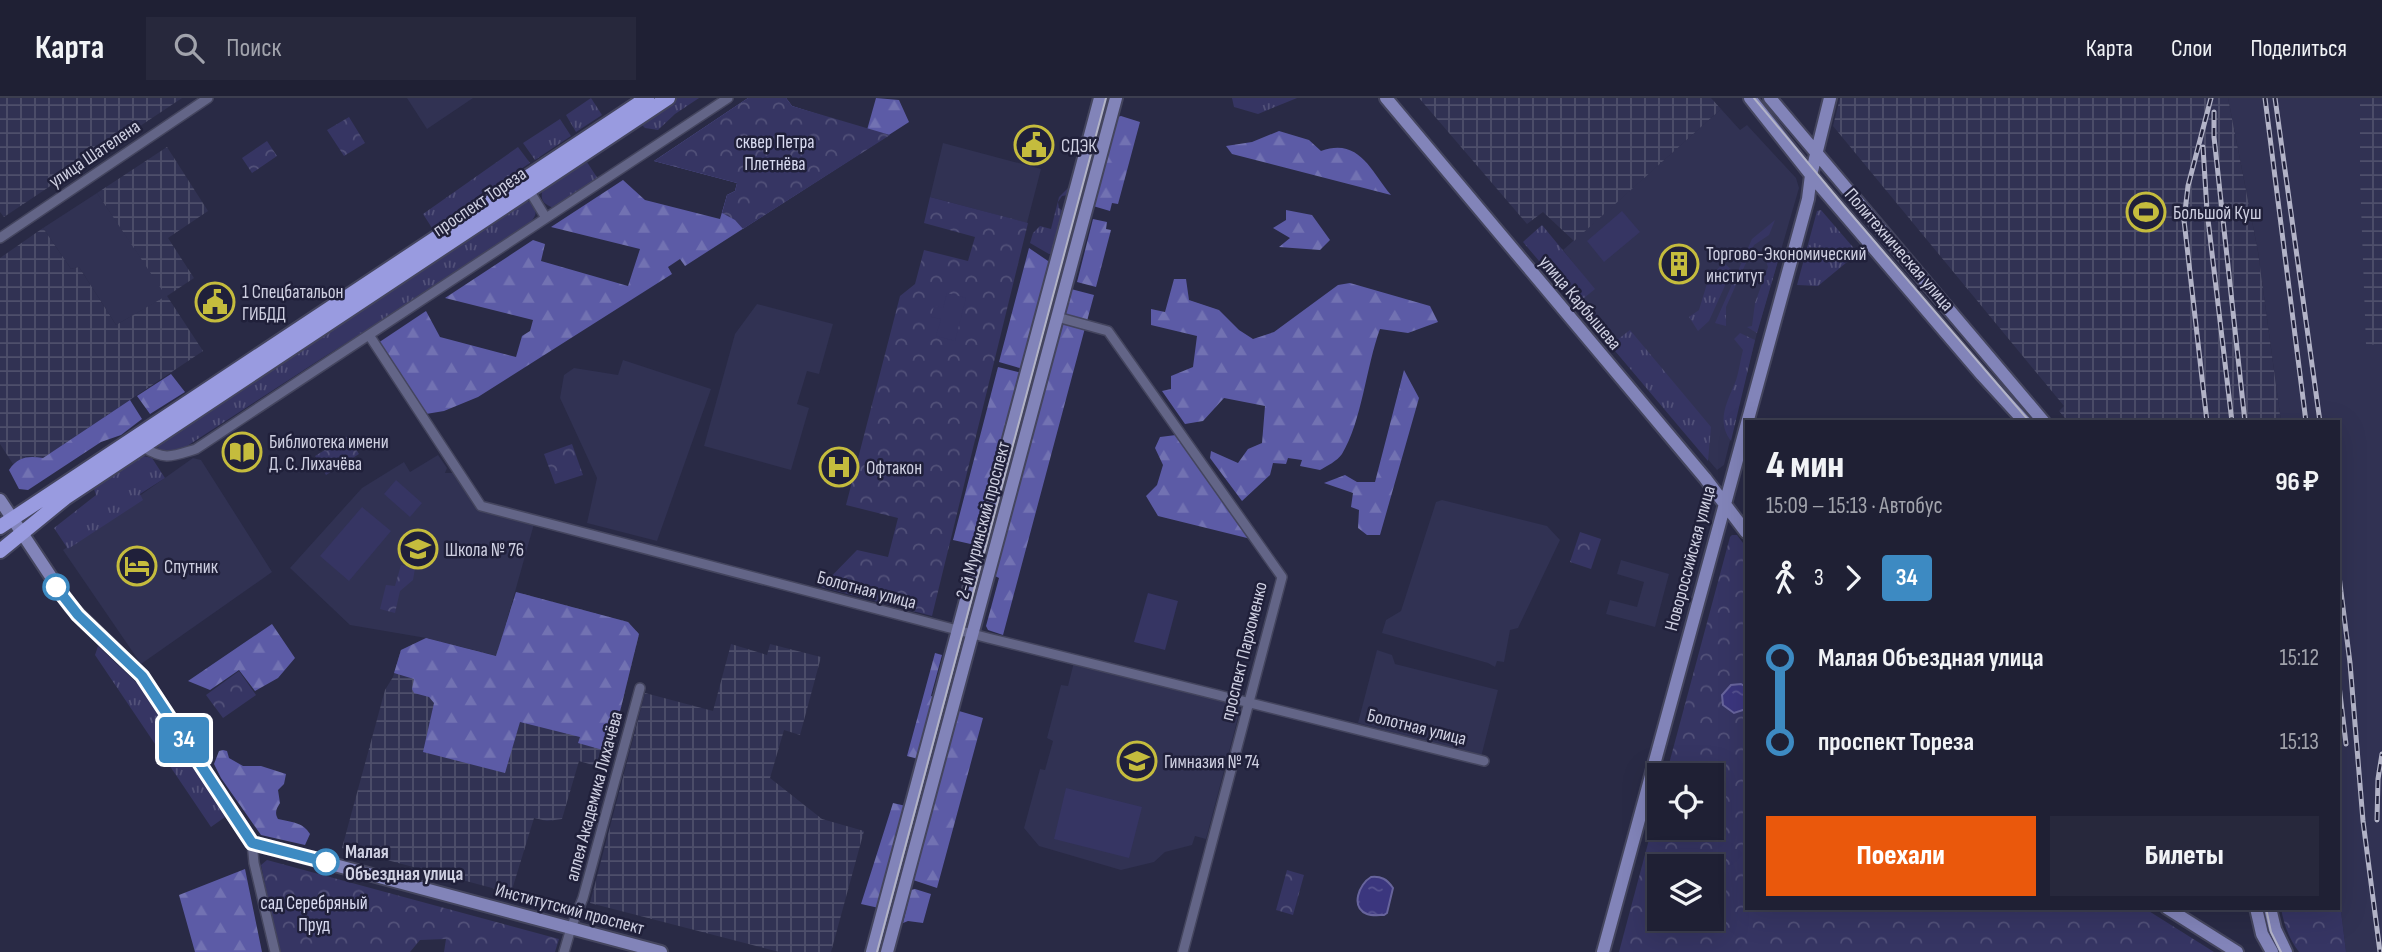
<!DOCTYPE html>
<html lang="ru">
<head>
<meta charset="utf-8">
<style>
	body { margin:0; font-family:"Sofia Sans Condensed",sans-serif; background:#27283c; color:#f1f3f6; height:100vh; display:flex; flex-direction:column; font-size:26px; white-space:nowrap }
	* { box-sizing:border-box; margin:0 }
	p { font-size:23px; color:#a1a3ac }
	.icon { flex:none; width:38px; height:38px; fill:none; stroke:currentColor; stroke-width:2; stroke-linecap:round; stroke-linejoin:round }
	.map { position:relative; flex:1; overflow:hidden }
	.side { position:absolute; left:1745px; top:322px; width:595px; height:490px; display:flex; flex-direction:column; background:#1f2034; border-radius:0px; box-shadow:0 7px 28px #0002,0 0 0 2px #3c3e4f }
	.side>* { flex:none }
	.badge { padding:0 14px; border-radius:5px; font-size:24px; line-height:46px }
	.fabs { position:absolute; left:1647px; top:665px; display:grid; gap:14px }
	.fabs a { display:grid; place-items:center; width:77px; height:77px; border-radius:0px; background:#1f2034; box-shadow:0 7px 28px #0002,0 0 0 2px #3c3e4f; font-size:35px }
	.map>.badge { position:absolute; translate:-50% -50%; box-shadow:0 0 0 4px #fff }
	.legs { display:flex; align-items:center; gap:10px; height:77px; padding:0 21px; font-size:23px }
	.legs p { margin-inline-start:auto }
	.overview { display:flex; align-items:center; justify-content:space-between; height:119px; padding:0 21px }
	h1 { font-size:38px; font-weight:800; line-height:52px }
	.button { display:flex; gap:14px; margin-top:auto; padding:14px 21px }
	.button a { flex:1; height:80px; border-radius:0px; background:#ea580c; color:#fff; font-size:28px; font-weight:800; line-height:80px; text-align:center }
	.button a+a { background:#27283c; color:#f1f3f6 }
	ul { padding:0 21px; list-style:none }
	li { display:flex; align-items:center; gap:24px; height:84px; font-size:26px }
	li i { display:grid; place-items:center; width:10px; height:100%; margin:0 9px; background:currentColor }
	li i::after { content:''; width:18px; height:18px; margin:-9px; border:5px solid; border-radius:50%; background:#1f2034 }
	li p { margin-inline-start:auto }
	li:first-child i { background:linear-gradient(#0000 50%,currentColor 0) }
	li:last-child i { background:linear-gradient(currentColor 50%,#0000 0) }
	header { display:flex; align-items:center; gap:42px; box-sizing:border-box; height:98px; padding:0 35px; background:#1f2034; border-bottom:2px solid #3c3e4f }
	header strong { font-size:33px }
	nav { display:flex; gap:38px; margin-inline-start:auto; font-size:24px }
	.search { width:490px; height:63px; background:#27283c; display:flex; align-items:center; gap:18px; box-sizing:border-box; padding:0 24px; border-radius:0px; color:#a1a3ac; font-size:26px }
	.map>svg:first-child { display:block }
	.built { fill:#313253 }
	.industrial { fill:url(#industrial-grid) }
	.grass { fill:url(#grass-tufts) }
	.forest { fill:url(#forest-firs) }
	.park { fill:url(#park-crowns); fill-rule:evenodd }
	.pitch { fill:#363563 }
	.water { fill:url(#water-ripples); stroke:#67649c; stroke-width:2 }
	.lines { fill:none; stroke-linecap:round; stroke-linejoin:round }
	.street-casing { stroke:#44455e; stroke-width:12 }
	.secondary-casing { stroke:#44455e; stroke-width:16 }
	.primary-casing { stroke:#44455e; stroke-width:18 }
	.street { stroke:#636587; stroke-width:9 }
	.secondary { stroke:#8284b9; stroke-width:12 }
	.primary { stroke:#999be0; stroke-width:14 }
	.tram { stroke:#b2b3c7; stroke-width:2 }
	.rail-casing { stroke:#b2b3c7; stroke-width:5 }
	.rail { stroke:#20203a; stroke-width:2.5; stroke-dasharray:8; stroke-linecap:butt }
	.line-1-casing { stroke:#fff; stroke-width:16 }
	.line-1 { stroke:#3d8ac2; stroke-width:10 }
	.stop-1-dot { fill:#fff; stroke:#3d8ac2; stroke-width:3.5 }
	.labels { text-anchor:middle; stroke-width:5; stroke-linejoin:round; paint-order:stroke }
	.park-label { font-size:19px; fill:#d9dbf1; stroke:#20203a }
	.poi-label { font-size:19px; fill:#cfd0e2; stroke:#20203a; text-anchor:start }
	.street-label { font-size:19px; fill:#cfd0e2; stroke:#20203a }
	.stop-label { font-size:19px; font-weight:bold; fill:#cfd0e2; stroke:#20203a; text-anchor:start }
</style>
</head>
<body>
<header>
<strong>Карта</strong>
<div class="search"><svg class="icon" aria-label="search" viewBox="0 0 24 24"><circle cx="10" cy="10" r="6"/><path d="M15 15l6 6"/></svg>Поиск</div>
<nav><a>Карта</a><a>Слои</a><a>Поделиться</a></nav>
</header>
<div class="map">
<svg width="2382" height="854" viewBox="0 0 2382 854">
	<defs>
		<pattern id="industrial-grid" width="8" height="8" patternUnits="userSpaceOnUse" patternTransform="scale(1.75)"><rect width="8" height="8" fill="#313253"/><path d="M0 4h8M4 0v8" fill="none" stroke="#4e4f6b"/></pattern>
		<pattern id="grass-tufts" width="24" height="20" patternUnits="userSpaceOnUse" patternTransform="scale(1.75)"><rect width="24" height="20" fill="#363563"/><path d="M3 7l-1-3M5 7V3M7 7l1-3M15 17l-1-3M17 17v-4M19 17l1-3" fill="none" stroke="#525179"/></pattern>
		<pattern id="forest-firs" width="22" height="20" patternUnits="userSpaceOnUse" patternTransform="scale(1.75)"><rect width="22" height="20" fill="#5c5ba6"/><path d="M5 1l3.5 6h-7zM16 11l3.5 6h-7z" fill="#7272b2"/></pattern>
		<pattern id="park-crowns" width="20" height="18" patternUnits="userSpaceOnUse" patternTransform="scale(1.75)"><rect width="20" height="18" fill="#363563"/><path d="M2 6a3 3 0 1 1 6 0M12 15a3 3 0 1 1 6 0" fill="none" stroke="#525179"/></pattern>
		<pattern id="water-ripples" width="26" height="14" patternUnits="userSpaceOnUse" patternTransform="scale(1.75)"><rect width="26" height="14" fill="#3b367e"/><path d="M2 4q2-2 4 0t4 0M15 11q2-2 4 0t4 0" fill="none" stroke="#565290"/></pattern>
	</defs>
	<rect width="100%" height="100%" fill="#292a45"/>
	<path class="built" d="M407,0H473L427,31Z
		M2228,0H2382V854H2346L2338,789V324H2281L2258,154Z
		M1721,11L1740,32L1747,27L1796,80L1799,90L1757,235L1724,367L1717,372L1576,207L1594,191L1563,152Z
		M943,45L1041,71L1027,125L930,99Z
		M97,95L167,198L116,227L79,169L71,171L43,130Z
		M757,206L833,226L819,276L807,273L797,306L809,310L791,372L704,348L735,236Z
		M623,262L711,291L657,443L587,425L597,380L560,300L564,277L574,270L618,277Z
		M438,357L447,370L445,375H456L480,411L534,426L497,558L426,540L350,527L290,470L362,390L404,364L410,374Z
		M193,360L201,362L272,474L141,566L63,452Z
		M1442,402L1547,428L1560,442L1518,530L1510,532L1504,564L1497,563L1495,569L1488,565L1382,535L1386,522L1401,513L1436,404Z
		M1621,462L1669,476L1655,529L1606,516L1610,502L1637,509L1644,484L1617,476Z
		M1377,552L1392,557L1395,566L1498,592L1481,659L1358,625Z
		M1074,564L1236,605L1240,612L1206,741L1195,738L1192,747L1165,754L1154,764L1121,772L1039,748L1024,730L1040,671L1045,672L1053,643L1047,640L1061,587L1068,588Z"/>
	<path class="industrial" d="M0,0H182L4,119L0,114Z
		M1419,0H1711L1721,11L1574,143L1543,114L1527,126Z
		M1840,0H2228L2258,154L2281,324H2068L2059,313L2064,308L1833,28Z
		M2360,0H2382V246L2366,247L2360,79Z
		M167,49L208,113L168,140L194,180L167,198L203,253L43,360L27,358L13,366L0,346V160L43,130L71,171L79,169L116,227L166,198L97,95Z
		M516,494L628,524L639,536L606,671L579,663L562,721L547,723L534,720L511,795L342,750L385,592L393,579L401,552L426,540L496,558Z
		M731,546L767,557L770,546L821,559L800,637L784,632L770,680L822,721L864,733L831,854H779L590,805L645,595L713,613Z"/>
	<path class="grass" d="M591,0L602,17L576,34L566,17Z
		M677,0H699L675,16L658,32L645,30L640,25Z
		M1232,0H1297L1258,16L1234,9Z
		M560,21L571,38L535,62L523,45Z
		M518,49L530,65L432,130L423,116Z
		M585,61L598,81L553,110C542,105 540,102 543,89Z
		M1071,87L1068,97L1062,98L1058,104L1059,110L1064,114L1053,156H1049L1030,145L1033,135L1040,128L1051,131L1059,99Z
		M524,102L534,106C537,115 536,118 530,125L449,181L327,257L184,350L166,354L158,350L164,341Z
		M1821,112L1858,155L1818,188L1797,187L1817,113Z
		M1775,122L1769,137L1754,147L1726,209V228L1715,225L1752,141Z
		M1542,127L1595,191L1583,201L1617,242L1630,232L1711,329L1708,363L1523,144Z
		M1770,160L1778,163L1757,235L1747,229L1752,228L1755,205L1768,169L1766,163Z
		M1724,165L1732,172L1709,223L1698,233L1689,219L1699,212L1709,179Z
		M1740,235L1755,242L1731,343C1716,324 1727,304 1735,285C1739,275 1740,263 1743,252L1734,241Z
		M139,357L152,360L165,380L140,396L143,402L68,451L54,430L96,397L93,388Z
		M98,548L138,586L225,719L211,729L95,557Z"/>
	<path class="forest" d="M748,0H786L792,8L867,32L876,0L899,2L909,24L685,168L680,161L668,169L672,176L478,299L444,313L426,316L378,245L426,213L440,239L516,259L522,238L530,233L533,222L445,200L533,142L545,146L541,163L628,188L640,151L551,129L623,82L645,102L720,121L727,97L735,93L737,85L654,63Z
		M1121,18L1140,24L1118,106L1112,105L1110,113L1093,108L1117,19Z
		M1279,33L1309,42L1321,53C1359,39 1371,73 1391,97L1232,56L1226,48L1252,44Z
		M1286,112L1312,117L1330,142L1320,152L1279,149L1290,140L1273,130L1286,122Z
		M1093,121L1107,124L1106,131L1111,132L1096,189L1077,184Z
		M1029,150L1051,165L1023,271L999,264Z
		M1174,181H1186L1189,202L1219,212L1239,232L1253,241L1274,234L1338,187L1350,185L1430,208L1438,224L1408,235L1380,231C1366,269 1362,323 1342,356C1337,363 1327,368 1320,372L1300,368L1302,362L1288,360L1286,366L1273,365L1270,377L1242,403L1210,360L1211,353L1238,365L1248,351L1262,345L1265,308L1224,300L1203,323L1185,326L1162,293L1171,291V278L1193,269L1197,238L1151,227V211L1165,214Z
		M1071,191L1094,197L1087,223L1065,217Z
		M1062,224L1085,230L1003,537L988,532L986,528L999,480L995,478Z
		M998,269L1022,275L975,447L953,442Z
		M1404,272L1419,300L1380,437H1367L1358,430L1359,412L1351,409L1353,395L1324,385L1345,377L1357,384H1375Z
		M171,276L185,294L150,316L137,298Z
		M130,302L142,321L121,337L101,344L28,392L19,391L9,372C18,358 29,358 43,360Z
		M1176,337L1251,441L1158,418L1146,398L1157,387L1163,367L1155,350L1160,339Z
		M516,494L628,524L639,536L610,654L578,645L580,639L520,624L505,675L423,654L434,605L429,599L414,595L412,591L414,581L394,575L401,552L426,540L496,558Z
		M272,526L295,560L278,580L255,593L239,572L210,592L188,583Z
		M935,555L942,557L931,598L935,599L918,661L907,658Z
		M959,613L983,620L937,790L913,782Z
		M223,652L227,653L229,660L243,668H261L286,676L284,686L278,692L280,705C277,710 274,714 278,721C291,724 303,724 310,736L305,747L261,737L221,680L214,666L219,653Z
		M893,705L906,708L879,810L861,806Z
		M245,771L262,854H195L179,797Z
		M915,791L931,796L923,825L908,823L903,825L911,792Z"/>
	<path class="park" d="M748,0H786L792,8L890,37L743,131L735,122L722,115L727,97L735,93L737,85L654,63Z
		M349,19L365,45L344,58L327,32Z
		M267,43L277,58L252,75L242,60Z
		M930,99L1028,125L932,518L821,489L857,452L888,459L898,420L846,407L900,198L915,186L924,152L968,163L975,139L924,125Z
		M348,338L359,356L326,377L315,358Z
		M572,346L583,377L555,386L544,356Z
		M1580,434L1601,441L1591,471L1570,464Z
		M1732,437H1737L1746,449V810H2144L2214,854H1619L1659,704V730H1712V677H1666L1730,439ZM1659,768H1712V821H1659Z
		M401,467L415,470L413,482L400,493L395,515L380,511L386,487L395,488Z
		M239,573L256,597L223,620L206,597Z
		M267,762L559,841L555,854H444L446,841L420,842L410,854H279L261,767Z
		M1287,772L1304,777L1293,817L1276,812Z
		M2338,789L2346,854H2299C2289,841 2284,827 2281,810H2338Z"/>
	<path class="pitch" d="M1622,113L1640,134L1604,164L1587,143Z
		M947,195L966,200L955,243L936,238L941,221L931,219L934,208L943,210Z
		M396,382L422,405L410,419L384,396Z
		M362,409L391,433L349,483L320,458Z
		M1148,495L1178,503L1165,552L1134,544Z
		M1066,690L1142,709L1129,760L1054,741Z"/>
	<path class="water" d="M1741,586L1746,589V611L1734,615L1723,607L1722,597L1731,587Z
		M1371,779C1381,778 1387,781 1393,790L1387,815L1384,817C1379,817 1372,818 1367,816C1350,809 1359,786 1371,779Z"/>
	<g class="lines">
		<defs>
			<path id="street" d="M529,92L546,120
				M0,140L208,0
				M1057,219L1108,233L1282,479L1183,854
				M369,237L481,408L988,540L1484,663
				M143,349C165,363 173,358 196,351L728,0
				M252,745L254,765L275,854
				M564,854L571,830L583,800L640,590"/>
			<path id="secondary" d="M1386,0L1705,380L1746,434
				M1750,0L1811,77L1982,277L2025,324
				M1770,0L2044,324
				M0,402L71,509L142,578L252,745L661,854
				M2167,810L2237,854
				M2256,810L2262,836L2272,854
				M2270,810L2275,831L2286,854
				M872,854L1100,0
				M887,854L1116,0
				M1603,854L1808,101L1811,77L1830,0"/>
			<path id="primary" d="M0,429L647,0
				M0,453L65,400L668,0"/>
		</defs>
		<use href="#street" class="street-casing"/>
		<use href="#secondary" class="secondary-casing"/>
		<use href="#primary" class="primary-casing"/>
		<use href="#street" class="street"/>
		<use href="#secondary" class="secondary"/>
		<use href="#primary" class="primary"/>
		<path class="tram" d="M1754,0L1844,108L2030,324
			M2266,810L2271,834L2281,854
			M877,854L1106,0"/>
		<defs>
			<path id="rail" d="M2265,0L2306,324
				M2275,0L2320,324
				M2214,14V39L2245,324
				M2203,49L2207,113L2232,324
				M2207,324L2184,122L2188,88L2211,0
				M2338,470L2350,565L2363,723L2380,854
				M2338,579L2346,646
				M2377,722L2378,681L2382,656"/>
		</defs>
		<use href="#rail" class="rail-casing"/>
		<use href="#rail" class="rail"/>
	</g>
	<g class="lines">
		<defs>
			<path id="line-1" d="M56,489L78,517L142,578L252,745L326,764"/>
		</defs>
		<use href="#line-1" class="line-1-casing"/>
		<use href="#line-1" class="line-1"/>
	</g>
	<defs>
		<symbol id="civic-ring" viewBox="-11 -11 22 22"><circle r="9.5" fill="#20203a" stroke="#c5bc3d" stroke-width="1.5"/><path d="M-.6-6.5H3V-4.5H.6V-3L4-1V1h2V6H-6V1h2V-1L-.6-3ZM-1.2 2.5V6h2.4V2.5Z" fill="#c5bc3d"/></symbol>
		<symbol id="stadium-ring" viewBox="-11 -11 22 22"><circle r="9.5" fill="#20203a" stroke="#c5bc3d" stroke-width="1.5"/><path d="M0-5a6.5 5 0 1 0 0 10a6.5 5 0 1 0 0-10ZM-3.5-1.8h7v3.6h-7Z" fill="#c5bc3d"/></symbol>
		<symbol id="building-ring" viewBox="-11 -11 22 22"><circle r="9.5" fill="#20203a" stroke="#c5bc3d" stroke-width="1.5"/><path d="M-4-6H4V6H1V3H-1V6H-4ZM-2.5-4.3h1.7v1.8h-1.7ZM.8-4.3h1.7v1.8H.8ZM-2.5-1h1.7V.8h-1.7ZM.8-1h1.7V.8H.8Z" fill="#c5bc3d"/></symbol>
		<symbol id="library-ring" viewBox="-11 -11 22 22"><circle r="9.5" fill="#20203a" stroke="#c5bc3d" stroke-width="1.5"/><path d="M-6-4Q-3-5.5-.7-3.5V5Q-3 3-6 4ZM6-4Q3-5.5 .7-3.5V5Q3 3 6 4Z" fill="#c5bc3d"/></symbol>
		<symbol id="hospital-ring" viewBox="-11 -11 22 22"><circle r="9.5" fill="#20203a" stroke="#c5bc3d" stroke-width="1.5"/><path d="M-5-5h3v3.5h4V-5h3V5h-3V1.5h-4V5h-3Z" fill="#c5bc3d"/></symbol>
		<symbol id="school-ring" viewBox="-11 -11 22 22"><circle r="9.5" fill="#20203a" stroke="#c5bc3d" stroke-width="1.5"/><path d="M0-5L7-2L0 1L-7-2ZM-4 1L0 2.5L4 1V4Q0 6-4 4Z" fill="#c5bc3d"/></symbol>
		<symbol id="hotel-ring" viewBox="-11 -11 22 22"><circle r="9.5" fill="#20203a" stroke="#c5bc3d" stroke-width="1.5"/><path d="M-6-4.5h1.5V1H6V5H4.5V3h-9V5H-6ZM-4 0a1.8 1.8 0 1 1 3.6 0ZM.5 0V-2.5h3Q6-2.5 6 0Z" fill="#c5bc3d"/></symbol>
	</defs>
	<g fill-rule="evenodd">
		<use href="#civic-ring" x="1012" y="25" width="44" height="44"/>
		<use href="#stadium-ring" x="2124" y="92" width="44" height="44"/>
		<use href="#building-ring" x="1657" y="144" width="44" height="44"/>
		<use href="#civic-ring" x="193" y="182" width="44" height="44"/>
		<use href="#library-ring" x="220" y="332" width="44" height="44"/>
		<use href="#hospital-ring" x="817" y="347" width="44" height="44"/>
		<use href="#school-ring" x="396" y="429" width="44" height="44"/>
		<use href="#hotel-ring" x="115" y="446" width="44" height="44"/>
		<use href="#school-ring" x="1115" y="641" width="44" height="44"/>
	</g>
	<g class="stop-1-dot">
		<circle cx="56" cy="489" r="12"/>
		<circle cx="326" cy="764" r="12"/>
	</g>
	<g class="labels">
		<g class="park-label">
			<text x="775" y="50">сквер Петра<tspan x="775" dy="22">Плетнёва</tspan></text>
			<text x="314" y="811">сад Серебряный<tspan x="314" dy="22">Пруд</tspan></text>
		</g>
		<g class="poi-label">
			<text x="1061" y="54">СДЭК</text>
			<text x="2173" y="121">Большой Куш</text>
			<text x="1706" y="162">Торгово-Экономический<tspan x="1706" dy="22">институт</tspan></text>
			<text x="242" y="200">1 Спецбатальон<tspan x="242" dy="22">ГИБДД</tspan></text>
			<text x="269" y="350">Библиотека имени<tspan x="269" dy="22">Д. С. Лихачёва</tspan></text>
			<text x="866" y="376">Офтакон</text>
			<text x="445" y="458">Школа № 76</text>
			<text x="164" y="475">Спутник</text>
			<text x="1164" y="670">Гимназия № 74</text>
		</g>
		<g class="street-label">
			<text transform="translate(94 55) rotate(-34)" y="7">улица Шателена</text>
			<text transform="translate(479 103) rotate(-34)" y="7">проспект Тореза</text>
			<text transform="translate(1900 151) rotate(49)" y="7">Политехническая улица</text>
			<text transform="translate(1581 204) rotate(50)" y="7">улица Карбышева</text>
			<text transform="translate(982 422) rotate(-75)" y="7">2-й Муринский проспект</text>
			<text transform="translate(1689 460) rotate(-75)" y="7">Новороссийская улица</text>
			<text transform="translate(867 491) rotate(15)" y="7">Болотная улица</text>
			<text transform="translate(1243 553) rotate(-76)" y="7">проспект Пархоменко</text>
			<text transform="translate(1417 628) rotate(14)" y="7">Болотная улица</text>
			<text transform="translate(593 698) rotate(-75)" y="7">аллея Академика Лихачёва</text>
			<text transform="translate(570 810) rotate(15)" y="7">Институтский проспект</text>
		</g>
		<g class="stop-label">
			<text x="345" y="760">Малая<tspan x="345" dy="22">Объездная улица</tspan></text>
		</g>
	</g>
</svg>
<div class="fabs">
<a><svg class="icon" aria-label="locate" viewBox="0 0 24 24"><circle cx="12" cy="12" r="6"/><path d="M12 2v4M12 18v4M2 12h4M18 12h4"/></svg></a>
<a><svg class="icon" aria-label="layers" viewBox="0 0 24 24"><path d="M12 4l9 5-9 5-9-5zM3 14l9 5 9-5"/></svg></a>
</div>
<b class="badge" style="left:184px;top:642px;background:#3d8ac2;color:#fff">34</b>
<section class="side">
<div class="overview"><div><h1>4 мин</h1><p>15:09 – 15:13 · Автобус</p></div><b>96 ₽</b></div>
<div class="legs"><svg class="icon" aria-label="walk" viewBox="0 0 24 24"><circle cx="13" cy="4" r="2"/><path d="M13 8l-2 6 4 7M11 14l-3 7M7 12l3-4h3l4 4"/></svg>3<svg class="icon" aria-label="forward" viewBox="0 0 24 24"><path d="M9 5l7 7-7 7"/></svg><b class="badge" style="background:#3d8ac2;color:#fff">34</b></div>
<ul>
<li><i style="color:#3d8ac2"></i><b>Малая Объездная улица</b><p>15:12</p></li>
<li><i style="color:#3d8ac2"></i><b>проспект Тореза</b><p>15:13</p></li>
</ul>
<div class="button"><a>Поехали</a><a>Билеты</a></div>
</section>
</div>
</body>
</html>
